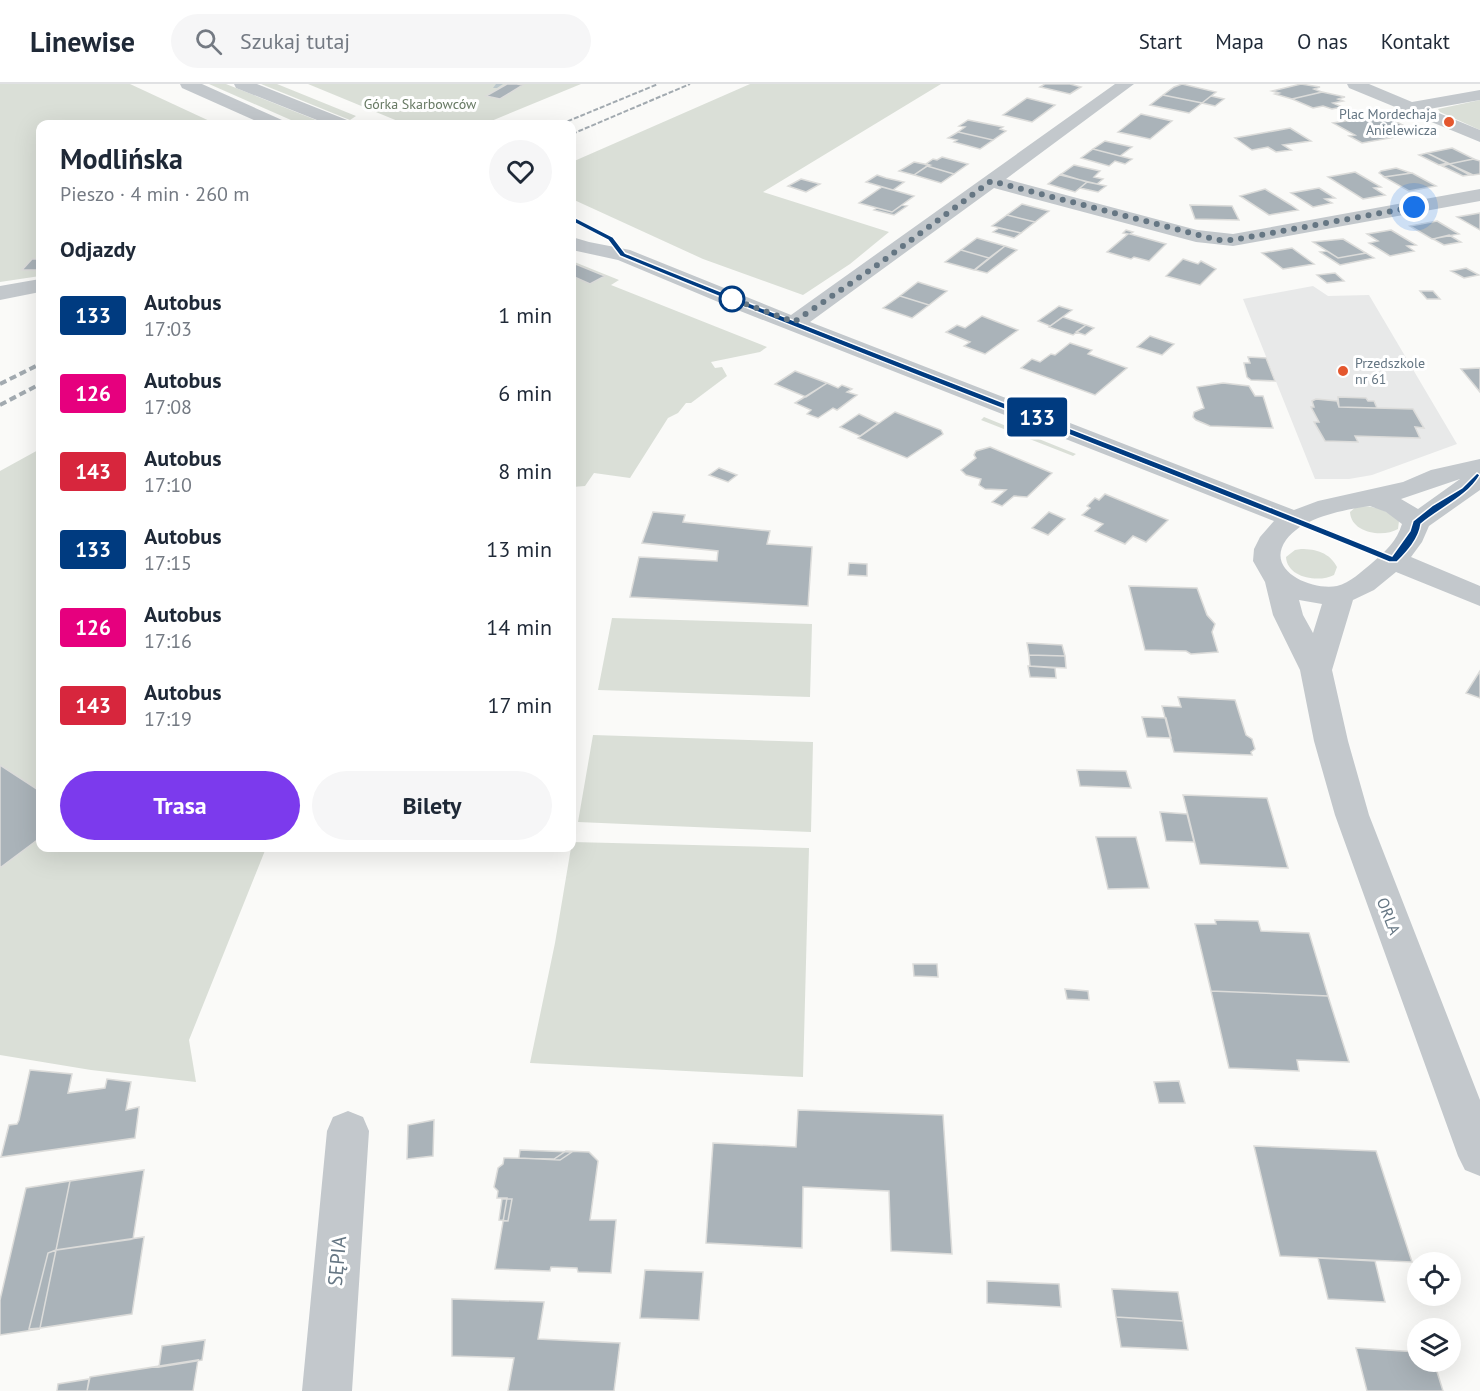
<!DOCTYPE html>
<html lang="pl">
<head>
<meta charset="utf-8">
<style>
	body { margin:0; font-family:"PT Sans",sans-serif; background:#f6f6f7; color:#1f2937; height:100vh; display:flex; flex-direction:column; font-size:22px; white-space:nowrap }
	* { box-sizing:border-box; margin:0 }
	p { font-size:20px; color:#747a83 }
	.icon { flex:none; width:33px; height:33px; fill:none; stroke:currentColor; stroke-width:2; stroke-linecap:round; stroke-linejoin:round }
	.map { position:relative; flex:1; overflow:hidden }
	.drawer { position:absolute; left:36px; top:36px; width:540px; height:732px; display:flex; flex-direction:column; background:#fff; border-radius:12px; box-shadow:0 6px 24px #0002 }
	.drawer>* { flex:none }
	.badge { padding:0 12px; border-radius:4px; font-size:21px; line-height:39px }
	.buttons { position:absolute; left:1407px; top:1168px; display:grid; gap:12px }
	.buttons a { display:grid; place-items:center; width:54px; height:54px; border-radius:50%; background:#fff; box-shadow:0 6px 24px #0002; font-size:30px }
	.you { position:absolute; width:30px; height:30px; margin:-15px; border:4px solid #fff; border-radius:50%; background:#1a73e8; box-shadow:0 0 0 9px #1a73e833 }
	.map>.badge { position:absolute; translate:-50% -50%; box-shadow:0 0 0 3px #fff }
	h2 { padding:0 24px; font-size:22px; line-height:54px }
	.round { display:grid; place-items:center; flex:none; width:63px; height:63px; border-radius:32px; background:#f6f6f7 }
	.head { display:flex; align-items:center; justify-content:space-between; height:102px; padding:0 24px }
	h1 { font-size:28px; font-weight:700; line-height:45px }
	.button { display:flex; gap:12px; margin-top:auto; padding:12px 24px }
	.button a { flex:1; height:69px; border-radius:36px; background:#7c3aed; color:#fff; font-size:24px; font-weight:700; line-height:69px; text-align:center }
	.button a+a { background:#f6f6f7; color:#1f2937 }
	ul { padding:0; list-style:none }
	li { display:flex; align-items:center; gap:18px; height:78px; padding:0 24px }
	li div { flex:1 }
	li b { display:block; font-size:22px }
	li em { font-style:normal }
	li .badge { min-width:66px; font-weight:700; text-align:center }
	header { display:flex; align-items:center; gap:36px; box-sizing:border-box; height:84px; padding:0 30px; background:#fff; border-bottom:2px solid #e0e1e3 }
	header strong { font-size:28px }
	nav { display:flex; gap:33px; margin-inline-start:auto; font-size:21px }
	.search { width:420px; height:54px; background:#f6f6f7; display:flex; align-items:center; gap:15px; box-sizing:border-box; padding:0 21px; border-radius:33px; color:#747a83; font-size:22px }
	.map>svg:first-child { display:block }
	.built { fill:#e8e9e9 }
	.green { fill:#dadfd7 }
	.lines { fill:none; stroke-linecap:round; stroke-linejoin:round }
	.stream { fill:#bbc7cb; fill-rule:evenodd }
	.building { fill:#aab3b9; stroke:#dcdcda; stroke-width:1.5 }
	.minor { fill:#c3c8cc; fill-rule:evenodd }
	.rail-far1 { stroke:#a2aab0; stroke-width:2; stroke-dasharray:5 2; stroke-linecap:butt }
	.rail { stroke:#a2aab0; stroke-width:4; stroke-dasharray:7 4; stroke-linecap:butt }
	.line { fill:#003b80; stroke:#fff; stroke-width:1.5 }
	.walk { stroke:#657683; stroke-width:6; stroke-dasharray:0 10.8 }
	.poi-dot { fill:#e4572e; stroke:#fff; stroke-width:2 }
	.stop-dot { fill:#fff; stroke:#003b80; stroke-width:3 }
	.labels { text-anchor:middle; stroke-width:6; stroke-linejoin:round; paint-order:stroke }
	.far-park-label { font-size:14px; fill:#687a64; stroke:#fff }
	.far-poi-label { font-size:14px; fill:#657683; stroke:#fff; text-anchor:end }
	.street-label { font-size:16px; fill:#657683; stroke:#fff }
	.near-street-label { font-size:20px; fill:#657683; stroke:#fff }
</style>
</head>
<body>
<header>
<strong>Linewise</strong>
<div class="search"><svg class="icon" aria-label="search" viewBox="0 0 24 24"><circle cx="10" cy="10" r="6"/><path d="M15 15l6 6"/></svg>Szukaj tutaj</div>
<nav><a>Start</a><a>Mapa</a><a>O nas</a><a>Kontakt</a></nav>
</header>
<div class="map">
<svg width="1480" height="1307" viewBox="0 0 1480 1307">
	<rect width="100%" height="100%" fill="#fafaf8"/>
	<path class="built" d="M1313,202L1328,212L1369,211L1457,360L1372,391L1349,395H1315L1243,215Z"/>
	<path class="green" d="M0,0H130L216,40H40V192L0,198Z
		M209,0H226L326,40H300Z
		M261,0H277L356,32L350,36Z
		M308,0H581L484,40H405Z
		M750,0H941L763,108L889,148L850,180L803,211L703,175L572,115V78Z
		M1480,16V46L1440,28L1438,25Z
		M572,177L619,196L611,201L767,263L760,268L711,278L715,284L722,283L727,292L691,319H686L678,329L668,334L630,394L594,389L585,402L572,403Z
		M984,333L1076,370L1073,372L981,336Z
		M40,365V764H266L189,956L196,998L91,986L0,971V387Z
		M1357,422C1376,422 1385,425 1399,437L1398,445C1383,454 1351,449 1350,428Z
		M1301,465C1316,465 1330,469 1337,483L1334,491C1319,499 1287,494 1286,473L1295,466Z
		M612,534L812,540L810,613L598,606Z
		M593,651L813,658L811,748L578,738Z
		M572,758L809,764L803,993L530,979L555,859Z"/>
	<g class="lines">
		<path class="stream" d="M496,0H503L497,4H493Z"/>
	</g>
	<path class="building" d="M517,0L523,1L500,15L486,12L507,0Z
		M1045,0H1070L1081,3L1070,10L1040,3Z
		M1182,0L1216,8L1202,19L1163,11L1174,3Z
		M1301,0L1320,3L1314,5L1322,8L1292,15L1275,10L1279,9L1272,7Z
		M1322,8L1345,13L1338,15L1343,17L1333,19L1342,23L1332,25L1323,22L1313,24L1292,15Z
		M1163,11L1202,19L1189,29L1150,21Z
		M1211,12L1224,15L1215,22L1202,19Z
		M1027,14L1055,21L1032,38L1003,31Z
		M1141,30L1172,37L1150,55L1118,48Z
		M1383,31L1418,49L1362,59L1349,52L1355,51L1333,39Z
		M968,36L1003,43L1000,45L1006,47L993,56L958,48L965,43L959,42Z
		M1290,44L1311,57L1283,61L1291,66L1276,68L1268,63L1252,66L1235,54Z
		M958,48L993,56L980,65L954,58L957,56L948,54Z
		M1105,57L1132,63L1120,72L1093,65Z
		M1452,64L1474,75L1449,80L1427,69Z
		M1093,65L1120,72L1132,75L1125,80L1115,77L1109,82L1081,74Z
		M1427,69L1448,79L1439,81L1419,71Z
		M942,73L968,80L954,90L927,82L930,81L926,80L933,75L937,76Z
		M1473,75L1480,77V90L1473,91L1449,80Z
		M914,78L929,81L914,91L899,87Z
		M1449,80L1470,91L1463,92L1442,82Z
		M1074,81L1100,87L1094,93L1103,95L1097,100L1060,91Z
		M927,82L954,90L941,99L914,91Z
		M1396,84L1411,89L1385,93L1379,89L1381,87Z
		M1355,88L1381,103L1374,104L1385,111L1363,115L1328,93Z
		M1412,89L1436,102L1409,107L1384,93Z
		M1061,90L1087,98L1075,108L1048,100Z
		M877,91L886,94L904,98L893,106L866,98Z
		M801,95L820,100L806,108L788,102Z
		M1087,98L1097,100L1106,102L1098,108L1080,104Z
		M882,103L893,106L914,112L892,128L859,119Z
		M1319,104L1335,114L1325,115L1332,119L1313,123L1291,109Z
		M1265,105L1291,121L1298,126L1269,131L1240,112Z
		M1022,120L1049,127L1035,138L1007,131Z
		M902,121L907,122L894,131L874,126L877,124L892,128Z
		M1190,121L1232,122L1239,136L1195,135Z
		M1480,129V146L1457,133Z
		M1007,131L1035,138L1021,149L992,142Z
		M1437,137L1459,150L1432,155L1410,142Z
		M999,144L1021,149L1014,154L993,148Z
		M1126,146L1133,148L1130,150L1166,160L1149,177L1134,173L1131,175L1107,168L1128,150L1123,149Z
		M1391,146L1416,161L1407,162L1414,167L1390,172L1369,159L1378,157L1367,150Z
		M1449,151L1461,158L1444,161L1433,155Z
		M977,154L1005,162L989,174L961,166Z
		M1343,155L1366,169L1338,174L1313,158Z
		M1005,162L1017,166L987,189L975,186Z
		M1292,164L1314,180L1283,185L1262,169Z
		M961,166L989,174L974,186L945,178Z
		M1327,167L1338,174L1366,169L1374,174L1340,181L1320,168Z
		M32,175H40V183L38,186H22Z
		M1183,175L1198,180L1201,177L1216,185L1200,201L1166,192Z
		M572,179H573L605,192L590,200L572,192Z
		M1466,184L1479,191L1464,194L1451,187Z
		M1335,189L1344,197L1327,199L1317,191Z
		M918,198L947,207L929,221L900,212Z
		M1420,207H1433L1440,215H1427Z
		M900,212L929,221L912,234L883,224Z
		M1059,222L1072,226L1050,242L1038,237Z
		M982,232L1018,246L985,270L964,262L970,258L946,248L957,241L965,244Z
		M1063,233L1086,241L1073,251L1049,243Z
		M1086,241L1094,244L1085,251L1076,248Z
		M1150,252L1174,260L1162,271L1137,263Z
		M1070,259L1092,266L1088,270L1127,284L1095,311L1021,284L1032,275L1040,278L1051,270L1055,271Z
		M1248,273L1266,274L1275,297L1251,296L1247,293L1244,279H1250Z
		M1480,284V308L1461,285Z
		M795,287L827,299L806,313L775,300Z
		M827,299L838,304L842,301L852,305L847,308L857,311L837,326L833,324L818,334L807,330L811,326L795,319Z
		M1223,299L1249,302L1255,312H1263L1273,344L1210,342L1196,336L1193,333L1194,328L1204,324L1197,303Z
		M1338,313L1366,314L1368,317H1374L1377,324L1339,323Z
		M1316,315L1337,317L1339,323L1413,325L1424,344L1415,343L1420,354L1355,352L1358,358L1325,357L1314,338H1319L1311,323H1314L1312,317Z
		M895,328L941,346L943,350L907,374L858,354Z
		M859,330L878,339L860,352L840,343Z
		M990,363L1052,389L1027,413L1014,412L1002,422L992,418L1006,406L985,405L979,401L981,395L966,391L961,386L976,374L974,371L976,367Z
		M719,384L737,391L728,398L709,391Z
		M1105,410L1168,436L1146,458L1133,452L1125,460L1095,447L1103,440L1082,431L1090,424L1087,422L1095,414L1099,416Z
		M653,428L685,431L683,438L770,447L767,460L812,463L808,522L630,513L639,473L717,477L718,467L642,459Z
		M1049,428L1065,435L1048,451L1032,444Z
		M849,479L867,480V492L848,491Z
		M1129,502L1197,504L1207,531L1215,540L1212,548L1218,568L1191,570L1186,567L1145,566Z
		M1027,559L1062,561L1065,572L1029,571Z
		M1029,571L1065,572L1066,584L1030,582Z
		M1028,582L1055,584L1056,594L1030,593Z
		M1480,587V614L1466,609Z
		M1178,613L1235,616L1246,651L1252,655L1255,665L1251,668L1252,671L1174,668L1162,622L1181,623Z
		M1142,633L1166,634L1171,654L1147,653Z
		M0,681L40,707V754L0,784Z
		M1077,686L1126,687L1131,704L1080,702Z
		M1183,711L1267,714L1288,784L1200,780Z
		M1160,728L1187,730L1194,758L1166,757Z
		M1096,753H1136L1149,804L1108,805Z
		M1215,836L1258,837L1261,847L1309,849L1328,912L1211,907L1195,840H1216Z
		M913,880H937L938,893L914,892Z
		M1065,905L1088,907L1089,916L1067,915Z
		M1211,907L1328,912L1349,978L1297,976L1299,987L1229,984Z
		M30,986L72,990L68,1009L105,1004L107,995L131,998L126,1026L139,1023L135,1054L1,1073L9,1041L17,1040L19,1036Z
		M1179,997L1185,1019H1159L1154,998Z
		M798,1026L943,1031L952,1170L891,1167L889,1107L803,1103L802,1164L706,1159L713,1059L796,1063Z
		M434,1036L433,1072L407,1075L408,1041Z
		M1254,1062L1376,1067L1412,1178L1280,1172Z
		M520,1066L572,1068L560,1076L519,1074Z
		M566,1067L589,1068L598,1077L590,1136H616L611,1189L578,1188L577,1184L551,1183L550,1187L495,1185L507,1114H497L498,1107L494,1103L498,1084L503,1080L504,1074L554,1075Z
		M144,1086L133,1155L56,1166L70,1097Z
		M70,1097L56,1166L48,1169L29,1245H40L0,1251V1216L26,1104Z
		M502,1115H512L508,1137L499,1136Z
		M144,1153L132,1230L40,1244L56,1166Z
		M56,1166L40,1244L29,1245L48,1169Z
		M1318,1174L1375,1177L1385,1218L1328,1215Z
		M645,1186L703,1188L699,1236L640,1234Z
		M987,1197L1059,1200L1061,1223L987,1219Z
		M1112,1205L1178,1208L1183,1237L1116,1233Z
		M452,1215L544,1218L538,1255L620,1259L614,1307H508L514,1274L452,1272Z
		M1116,1233L1183,1237L1188,1266L1121,1263Z
		M205,1256L202,1276L159,1283L162,1262Z
		M1356,1264L1418,1268V1278H1434L1443,1307H1367Z
		M198,1276L193,1307H87L90,1293Z
		M89,1295L87,1307H57L58,1300Z"/>
	<g class="lines">
		<path class="minor" d="M180,0H202L282,36L285,40H263L182,4Z
			M234,0H257L347,36L350,40H327L236,4Z
			M1115,0H1134L1006,95L1197,146L1233,150L1480,105V117L1233,162L1196,158L994,104L810,238L1294,426L1318,417L1403,398L1431,386L1480,375V406L1429,442L1422,458L1411,473L1480,502V522L1396,488L1374,506L1353,516L1332,586L1348,657L1369,731L1480,1016V1092L1465,1086L1458,1072L1335,731L1314,657L1300,586L1273,531L1265,498L1253,477L1254,465L1260,453L1274,437L735,225L618,176L572,166V153L589,158L630,166L791,231ZM1460,395L1418,425L1401,415ZM1370,422L1386,428L1402,440C1397,457 1385,468 1372,479C1362,487 1350,499 1337,502C1313,507 1264,487 1286,456C1303,433 1343,426 1370,422ZM1299,516L1322,520L1313,549L1303,531Z
			M1347,0H1369L1412,18L1480,6V16L1429,25L1480,46V58L1349,4Z
			M40,195V208L0,216V202Z
			M348,1027L363,1033L369,1047L352,1307H302L327,1047L333,1033Z"/>
		<path class="rail-far1" d="M561,40L658,0
			M572,50L690,0"/>
		<path class="rail" d="M0,300L40,280
			M0,321L40,300"/>
	</g>
	<path class="line" d="M569,133H574L613,153L625,169C879,273 1137,368 1392,472L1410,447L1413,437L1433,421L1462,404L1477,389L1480,391C1468,412 1442,423 1421,440C1419,455 1407,468 1397,478H1389C1134,373 875,278 620,172L608,156L569,136Z"/>
	<g class="lines">
		<path class="walk" d="M732,215L724,212L794,238L876,182L991,97L1218,156H1233L1414,123"/>
	</g>
	<g class="poi-dot">
		<circle cx="1449" cy="38" r="6"/>
		<circle cx="1343" cy="287" r="6"/>
	</g>
	<circle class="stop-dot" cx="732" cy="215" r="12"/>
	<g class="labels">
		<g class="far-park-label">
			<text x="420" y="25">Górka Skarbowców</text>
		</g>
		<g class="far-poi-label">
			<text x="1437" y="35">Plac Mordechaja<tspan x="1437" dy="16">Anielewicza</tspan></text>
			<text x="1355" y="284" text-anchor="start">Przedszkole<tspan x="1355" dy="16">nr 61</tspan></text>
		</g>
		<g class="street-label">
			<text transform="translate(1389 832) rotate(69)" y="6">ORLA</text>
		</g>
		<g class="near-street-label">
			<text transform="translate(337 1177) rotate(-85)" y="7">SĘPIA</text>
		</g>
	</g>
</svg>
<div class="buttons">
<a><svg class="icon" aria-label="locate" viewBox="0 0 24 24"><circle cx="12" cy="12" r="6"/><path d="M12 2v4M12 18v4M2 12h4M18 12h4"/></svg></a>
<a><svg class="icon" aria-label="layers" viewBox="0 0 24 24"><path d="M12 4l9 5-9 5-9-5zM3 14l9 5 9-5"/></svg></a>
</div>
<div class="you" style="left:1414px;top:123px"></div>
<b class="badge" style="left:1037px;top:333px;background:#003b80;color:#fff">133</b>
<section class="drawer">
<div class="head"><div><h1>Modlińska</h1><p>Pieszo · 4 min · 260 m</p></div><a class="round"><svg class="icon" aria-label="heart" viewBox="0 0 24 24"><path d="M12 20l-8-8c-3-5 5-10 8-4 3-6 11-1 8 4z"/></svg></a></div>
<h2>Odjazdy</h2>
<ul>
<li><span class="badge" style="background:#003b80;color:#fff">133</span><div><b>Autobus</b><p>17:03</p></div><em>1 min</em></li>
<li><span class="badge" style="background:#e6007e;color:#fff">126</span><div><b>Autobus</b><p>17:08</p></div><em>6 min</em></li>
<li><span class="badge" style="background:#d7263d;color:#fff">143</span><div><b>Autobus</b><p>17:10</p></div><em>8 min</em></li>
<li><span class="badge" style="background:#003b80;color:#fff">133</span><div><b>Autobus</b><p>17:15</p></div><em>13 min</em></li>
<li><span class="badge" style="background:#e6007e;color:#fff">126</span><div><b>Autobus</b><p>17:16</p></div><em>14 min</em></li>
<li><span class="badge" style="background:#d7263d;color:#fff">143</span><div><b>Autobus</b><p>17:19</p></div><em>17 min</em></li>
</ul>
<div class="button"><a>Trasa</a><a>Bilety</a></div>
</section>
</div>
</body>
</html>
